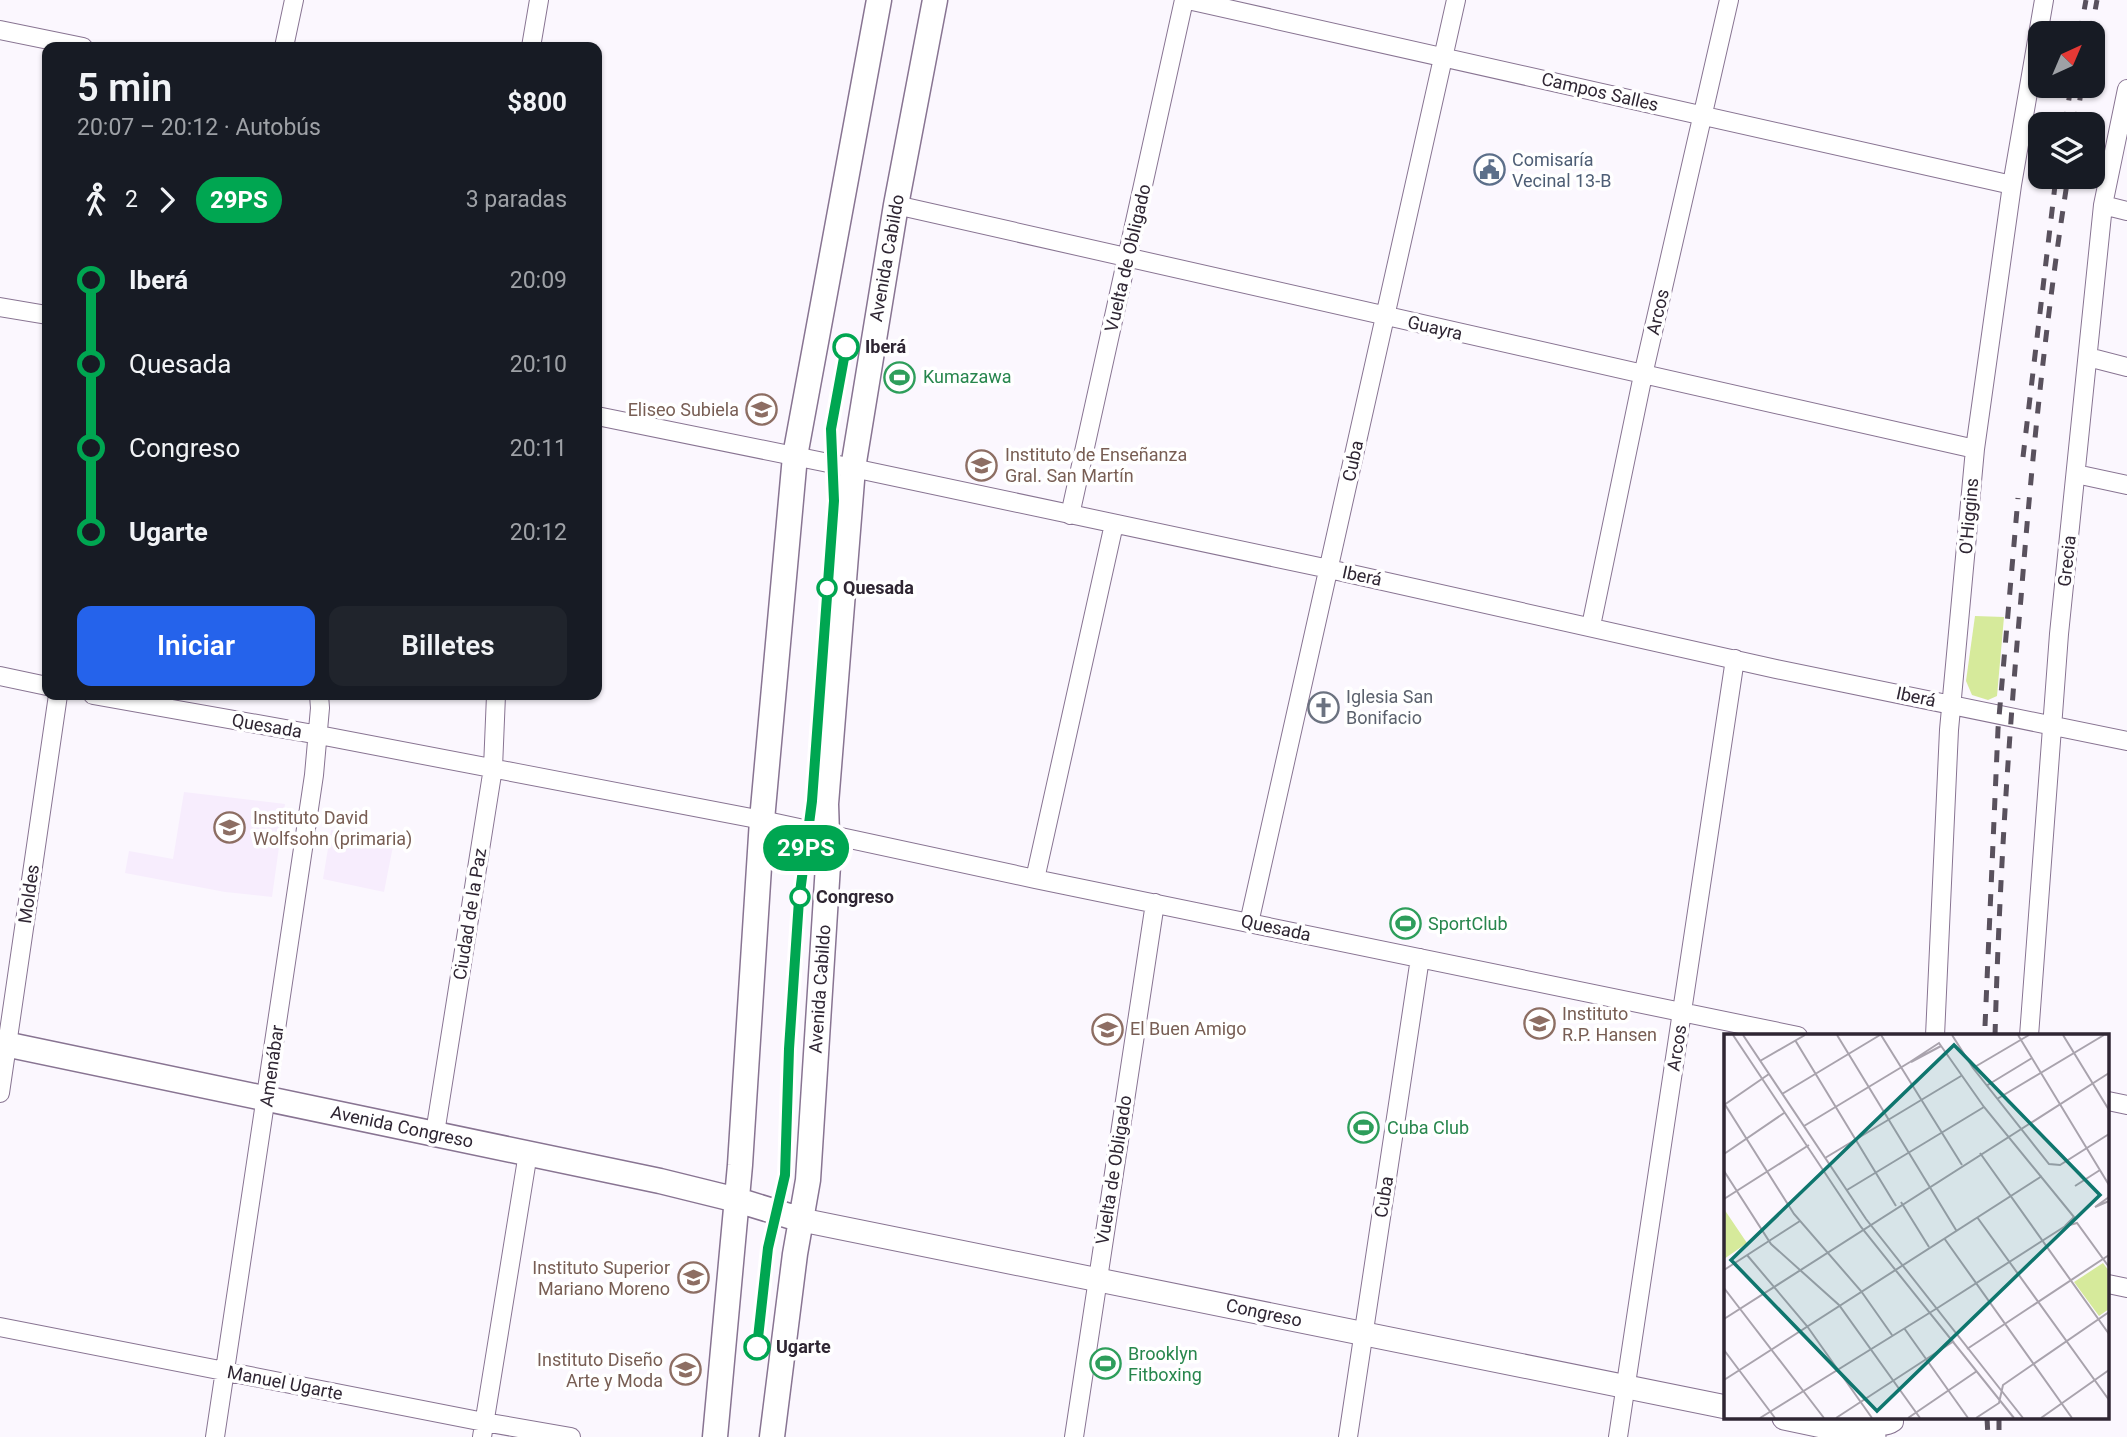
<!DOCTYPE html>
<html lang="es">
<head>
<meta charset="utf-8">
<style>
	body { margin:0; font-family:Roboto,sans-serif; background:#20242c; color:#f1f3f6; height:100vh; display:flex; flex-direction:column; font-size:26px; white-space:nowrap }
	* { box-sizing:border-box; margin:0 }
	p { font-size:23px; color:#9ea1a6 }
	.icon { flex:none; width:38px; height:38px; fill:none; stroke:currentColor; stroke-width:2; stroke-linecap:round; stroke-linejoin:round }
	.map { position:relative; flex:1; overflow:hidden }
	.sheet { position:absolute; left:42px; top:42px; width:560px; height:658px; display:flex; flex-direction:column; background:#171b24; border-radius:14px; box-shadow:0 2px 5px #0004 }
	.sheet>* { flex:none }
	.badge { padding:0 14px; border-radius:23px; font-size:24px; line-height:46px }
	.needle { width:46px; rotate:44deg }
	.controls { position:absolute; left:2028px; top:21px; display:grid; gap:14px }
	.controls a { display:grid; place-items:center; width:77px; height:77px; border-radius:14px; background:#171b24; box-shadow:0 2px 5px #0004; font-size:35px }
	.map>.badge { position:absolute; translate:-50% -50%; box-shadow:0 0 0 4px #fff }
	.legs { display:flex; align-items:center; gap:10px; height:77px; padding:0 35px; font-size:23px }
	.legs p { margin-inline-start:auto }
	.overview { display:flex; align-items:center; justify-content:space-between; height:119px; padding:0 35px }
	h1 { font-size:38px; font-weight:600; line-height:52px }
	.button { display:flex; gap:14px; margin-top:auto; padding:14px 35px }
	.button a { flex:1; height:80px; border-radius:14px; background:#2563eb; color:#fff; font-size:28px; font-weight:600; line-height:80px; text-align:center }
	.button a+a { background:#20242c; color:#f1f3f6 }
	ul { padding:0 35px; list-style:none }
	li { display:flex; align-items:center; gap:24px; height:84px; font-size:26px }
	li i { display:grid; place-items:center; width:10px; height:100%; margin:0 9px; background:currentColor }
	li i::after { content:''; width:18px; height:18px; margin:-9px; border:5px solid; border-radius:50%; background:#171b24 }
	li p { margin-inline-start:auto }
	li:first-child i { background:linear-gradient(#0000 50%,currentColor 0) }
	li:last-child i { background:linear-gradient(currentColor 50%,#0000 0) }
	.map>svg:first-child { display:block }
	.built { fill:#f7edfd }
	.green { fill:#d6ea9b }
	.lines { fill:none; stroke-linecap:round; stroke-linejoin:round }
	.minor-casing { stroke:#887492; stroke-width:20 }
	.tertiary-casing { stroke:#887492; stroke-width:25 }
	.secondary-casing { stroke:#887492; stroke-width:27 }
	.minor { stroke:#fff; stroke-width:18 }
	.tertiary { stroke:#fff; stroke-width:23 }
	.secondary { stroke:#fff; stroke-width:24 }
	.rail { stroke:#59515d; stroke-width:5; stroke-dasharray:12 12; stroke-linecap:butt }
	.line-1-casing { stroke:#fff; stroke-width:16 }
	.line-1 { stroke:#00a651; stroke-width:10 }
	.stop-1-dot { fill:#fff; stroke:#00a651; stroke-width:3.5 }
	.labels { text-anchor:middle; stroke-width:7; stroke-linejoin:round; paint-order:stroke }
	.street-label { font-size:18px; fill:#2f2633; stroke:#fff }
	.service-label { font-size:18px; fill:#4e5e75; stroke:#fff; text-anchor:start }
	.stop-label { font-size:18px; font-weight:bold; fill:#2f2633; stroke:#fff; text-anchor:start }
	.leisure-label { font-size:18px; fill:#27864d; stroke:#fff; text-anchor:start }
	.education-label { font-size:18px; fill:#785e54; stroke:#fff; text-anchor:start }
	.worship-label { font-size:18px; fill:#5b616d; stroke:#fff; text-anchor:start }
	.inset-road { fill:none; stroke:#a9a3ad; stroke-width:2 }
	.view { fill:#0f766e; fill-opacity:0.15; stroke:#0f766e; stroke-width:3.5 }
	.inset-edge { fill:none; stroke:#2f2633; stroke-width:3.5 }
</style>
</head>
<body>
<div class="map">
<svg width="2127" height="1437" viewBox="0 0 2127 1437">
	<rect width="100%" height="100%" fill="#fbf7fe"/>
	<path class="built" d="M184,792L285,804L272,897L225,892L125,873L129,851L173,859Z
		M331,830L394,841L384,892L323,879Z"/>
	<path class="green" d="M1975,616L2004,617L1997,696L1988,700L1972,695L1966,681Z"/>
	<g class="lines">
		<defs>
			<path id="minor" d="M1188,0L2012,185
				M0,30L83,47
				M284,47L294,0
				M531,47L539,0
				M896,205L1975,449
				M2103,205L2127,211
				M0,307L47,315
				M2088,357L2127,367
				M597,416L853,468L1329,569L1776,669L2127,741
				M2076,474L2127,485
				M1070,515L1184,0
				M1591,626L1643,375L1729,0
				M0,676L47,686
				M93,695L319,735L762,820L1035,879L1798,1036
				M1035,879L1114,524
				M1249,923L1456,0
				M1935,1036L1949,730L1975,449L2012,185L2044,0
				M2029,1036L2059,634L2103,205L2127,89
				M0,1093L58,695
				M2108,1101L2127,1105
				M435,1133L493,768L496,695
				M2108,1284L2127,1288
				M0,1327L484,1422L571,1437
				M1823,1422C1831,1421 1839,1419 1847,1419C1862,1420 1880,1432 1894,1422V1418
				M215,1437L314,775L320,708L319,695
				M482,1437L528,1153
				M1074,1437L1155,903
				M1348,1437L1420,958
				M1618,1437L1735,659"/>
			<path id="tertiary" d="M802,1220L1726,1407
				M1784,1418L1874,1437"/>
			<path id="secondary" d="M0,1043L660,1181L737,1200L802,1220
				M715,1437L740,1165L762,820L795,456L879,0
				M772,1437L795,1254L808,1180L828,865L826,804L853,468L896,205L935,0"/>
		</defs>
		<use href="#minor" class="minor-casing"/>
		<use href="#tertiary" class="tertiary-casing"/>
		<use href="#secondary" class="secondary-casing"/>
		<use href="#minor" class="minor"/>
		<use href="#tertiary" class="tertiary"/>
		<use href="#secondary" class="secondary"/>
		<path class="rail" d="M2080,33L2086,0
			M2091,33L2097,0
			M2065,124L2071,86
			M2076,124L2082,86
			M2023,457L2056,177
			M1985,1026L1998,729L2018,498
			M1995,1036C1999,890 2008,743 2021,598C2032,457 2046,316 2068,177
			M1987,1418L1988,1437
			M1999,1418V1437"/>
	</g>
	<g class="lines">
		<defs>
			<path id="line-1" d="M757,1347L768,1248L785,1175L789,1049L799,900L812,801L834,501L831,429L846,347"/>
		</defs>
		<use href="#line-1" class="line-1-casing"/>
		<use href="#line-1" class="line-1"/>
	</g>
	<defs>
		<symbol id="civic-ring" viewBox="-11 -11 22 22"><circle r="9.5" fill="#fff" stroke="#5c6f8a" stroke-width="1.5"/><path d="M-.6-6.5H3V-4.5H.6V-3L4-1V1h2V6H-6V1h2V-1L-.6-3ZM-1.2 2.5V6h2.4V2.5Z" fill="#5c6f8a"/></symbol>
		<symbol id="stadium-ring" viewBox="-11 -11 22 22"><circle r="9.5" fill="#fff" stroke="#2e9e5b" stroke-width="1.5"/><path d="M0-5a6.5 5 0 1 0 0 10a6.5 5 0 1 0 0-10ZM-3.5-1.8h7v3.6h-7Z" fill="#2e9e5b"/></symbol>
		<symbol id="school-ring" viewBox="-11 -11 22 22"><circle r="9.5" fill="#fff" stroke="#8d6e63" stroke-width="1.5"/><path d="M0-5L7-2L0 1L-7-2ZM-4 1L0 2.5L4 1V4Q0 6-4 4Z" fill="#8d6e63"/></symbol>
		<symbol id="church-ring" viewBox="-11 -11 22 22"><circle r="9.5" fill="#fff" stroke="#6b7280" stroke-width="1.5"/><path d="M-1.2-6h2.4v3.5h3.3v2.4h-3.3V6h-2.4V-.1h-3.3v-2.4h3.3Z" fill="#6b7280"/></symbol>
		<symbol id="university-ring" viewBox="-11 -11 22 22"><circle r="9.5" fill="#fff" stroke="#8d6e63" stroke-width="1.5"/><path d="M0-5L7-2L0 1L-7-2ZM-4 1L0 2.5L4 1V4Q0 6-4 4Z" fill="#8d6e63"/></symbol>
	</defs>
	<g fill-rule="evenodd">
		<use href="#civic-ring" x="1472" y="152" width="35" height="35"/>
		<use href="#stadium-ring" x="882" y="360" width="35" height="35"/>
		<use href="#school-ring" x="744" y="392" width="35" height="35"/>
		<use href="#school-ring" x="964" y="448" width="35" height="35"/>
		<use href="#church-ring" x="1306" y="690" width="35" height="35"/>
		<use href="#school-ring" x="212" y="810" width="35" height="35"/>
		<use href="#stadium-ring" x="1388" y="906" width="35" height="35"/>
		<use href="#school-ring" x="1522" y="1006" width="35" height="35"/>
		<use href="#school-ring" x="1090" y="1012" width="35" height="35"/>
		<use href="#stadium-ring" x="1346" y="1110" width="35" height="35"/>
		<use href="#university-ring" x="676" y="1260" width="35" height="35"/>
		<use href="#stadium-ring" x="1088" y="1346" width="35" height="35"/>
		<use href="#university-ring" x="668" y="1352" width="35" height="35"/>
	</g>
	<g class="stop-1-dot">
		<circle cx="846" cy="347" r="12"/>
		<circle cx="827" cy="588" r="9"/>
		<circle cx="800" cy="897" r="9"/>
		<circle cx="757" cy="1347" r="12"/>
	</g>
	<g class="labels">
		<g class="street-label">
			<text transform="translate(1600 92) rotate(13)" y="6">Campos Salles</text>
			<text transform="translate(887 258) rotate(-80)" y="6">Avenida Cabildo</text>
			<text transform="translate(1128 258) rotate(-77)" y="6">Vuelta de Obligado</text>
			<text transform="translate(1658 312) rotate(-77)" y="6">Arcos</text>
			<text transform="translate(1435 328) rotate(13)" y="6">Guayra</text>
			<text transform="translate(1353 461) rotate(-78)" y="6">Cuba</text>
			<text transform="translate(1969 516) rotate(-85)" y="6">O'Higgins</text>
			<text transform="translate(2067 561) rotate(-84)" y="6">Grecia</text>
			<text transform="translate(1362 576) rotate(12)" y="6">Iberá</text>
			<text transform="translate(1916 697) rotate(12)" y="6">Iberá</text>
			<text transform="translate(267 726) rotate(10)" y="6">Quesada</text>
			<text transform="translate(29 894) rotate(-82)" y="6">Moldes</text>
			<text transform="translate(470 914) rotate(-81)" y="6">Ciudad de la Paz</text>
			<text transform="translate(1276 928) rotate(12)" y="6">Quesada</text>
			<text transform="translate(820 989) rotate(-86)" y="6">Avenida Cabildo</text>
			<text transform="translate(1677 1048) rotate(-81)" y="6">Arcos</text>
			<text transform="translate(272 1066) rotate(-82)" y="6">Amenábar</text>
			<text transform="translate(402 1127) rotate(12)" y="6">Avenida Congreso</text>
			<text transform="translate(1114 1170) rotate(-81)" y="6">Vuelta de Obligado</text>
			<text transform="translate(1384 1197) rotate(-81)" y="6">Cuba</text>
			<text transform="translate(1264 1313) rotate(12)" y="6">Congreso</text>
			<text transform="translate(285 1383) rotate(11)" y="6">Manuel Ugarte</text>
		</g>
		<g class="service-label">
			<text x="1512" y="166">Comisaría<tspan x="1512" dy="21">Vecinal 13-B</tspan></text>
		</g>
		<g class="stop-label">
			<text x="865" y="353">Iberá</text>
			<text x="843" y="594">Quesada</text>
			<text x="816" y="903">Congreso</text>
			<text x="776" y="1353">Ugarte</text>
		</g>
		<g class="leisure-label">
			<text x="923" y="383">Kumazawa</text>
			<text x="1428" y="930">SportClub</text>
			<text x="1387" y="1134">Cuba Club</text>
			<text x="1128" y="1360">Brooklyn<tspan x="1128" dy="21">Fitboxing</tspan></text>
		</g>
		<g class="education-label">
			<text x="739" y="416" text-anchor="end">Eliseo Subiela</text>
			<text x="1005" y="461">Instituto de Enseñanza<tspan x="1005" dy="21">Gral. San Martín</tspan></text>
			<text x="253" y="824">Instituto David<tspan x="253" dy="21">Wolfsohn (primaria)</tspan></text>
			<text x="1562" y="1020">Instituto<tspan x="1562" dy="21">R.P. Hansen</tspan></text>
			<text x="1130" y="1035">El Buen Amigo</text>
			<text x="670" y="1274" text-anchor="end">Instituto Superior<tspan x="670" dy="21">Mariano Moreno</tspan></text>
			<text x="663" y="1366" text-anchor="end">Instituto Diseño<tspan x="663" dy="21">Arte y Moda</tspan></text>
		</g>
		<g class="worship-label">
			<text x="1346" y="703">Iglesia San<tspan x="1346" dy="21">Bonifacio</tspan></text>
		</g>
	</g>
	<g transform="translate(1724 1034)">
		<rect width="385" height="385" fill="#fbf7fe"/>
		<path d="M0,175L23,209L0,225L1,207ZM379,229L385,237V275L375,282L350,248Z" fill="#d6ea9b"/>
		<path class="inset-road" d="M9,1L137,193L290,384M19,1L142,185L299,384M113,1L232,196M157,1L238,131M228,1L249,34L325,130L336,131L385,100M294,1L385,151M339,1L385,76M71,6L172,172M36,27L81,1M186,28L215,9L260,73L350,183L341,192M187,28L217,12M249,34L305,1M262,52L308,24M58,60L156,1M273,65L380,1M0,69L70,180L137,257L168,301M0,71L45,40M80,92L186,28M256,119L385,300M0,120L60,79M101,124L237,42M0,137L47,210L115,271L196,384M351,152L376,136M123,156L260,73M385,163L371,173L385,167M0,165L85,111M177,168L205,213M253,183L385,366M342,192L353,189L385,233M220,204L348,384M23,221L83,292L148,384M0,236L76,187M0,254L100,384M215,273L343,191M0,285L385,39M180,294L244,384M243,315L385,221M0,316L51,384M0,346L318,142M36,384L215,273M112,384L230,307M184,384L253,337M252,384L275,369L279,351L385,278M317,384L385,336"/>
		<path class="view" d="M230,11L376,161L153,377L7,226Z"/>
		<rect width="385" height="385" class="inset-edge"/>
	</g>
</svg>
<div class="controls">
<a><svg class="needle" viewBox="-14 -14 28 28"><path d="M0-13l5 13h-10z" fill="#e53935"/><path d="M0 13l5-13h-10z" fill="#9ea1a6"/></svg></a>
<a><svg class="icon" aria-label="layers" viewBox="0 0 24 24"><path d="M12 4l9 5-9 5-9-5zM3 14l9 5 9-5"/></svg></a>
</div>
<b class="badge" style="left:806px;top:848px;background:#00a651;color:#fff">29PS</b>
<section class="sheet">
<div class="overview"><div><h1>5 min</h1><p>20:07 – 20:12 · Autobús</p></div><b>$800</b></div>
<div class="legs"><svg class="icon" aria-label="walk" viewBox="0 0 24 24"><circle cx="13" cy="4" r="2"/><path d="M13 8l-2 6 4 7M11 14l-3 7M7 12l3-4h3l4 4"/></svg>2<svg class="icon" aria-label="forward" viewBox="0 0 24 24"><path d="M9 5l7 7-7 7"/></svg><b class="badge" style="background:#00a651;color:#fff">29PS</b><p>3 paradas</p></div>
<ul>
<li><i style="color:#00a651"></i><b>Iberá</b><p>20:09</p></li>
<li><i style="color:#00a651"></i><span>Quesada</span><p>20:10</p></li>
<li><i style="color:#00a651"></i><span>Congreso</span><p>20:11</p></li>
<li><i style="color:#00a651"></i><b>Ugarte</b><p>20:12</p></li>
</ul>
<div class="button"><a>Iniciar</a><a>Billetes</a></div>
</section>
</div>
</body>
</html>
